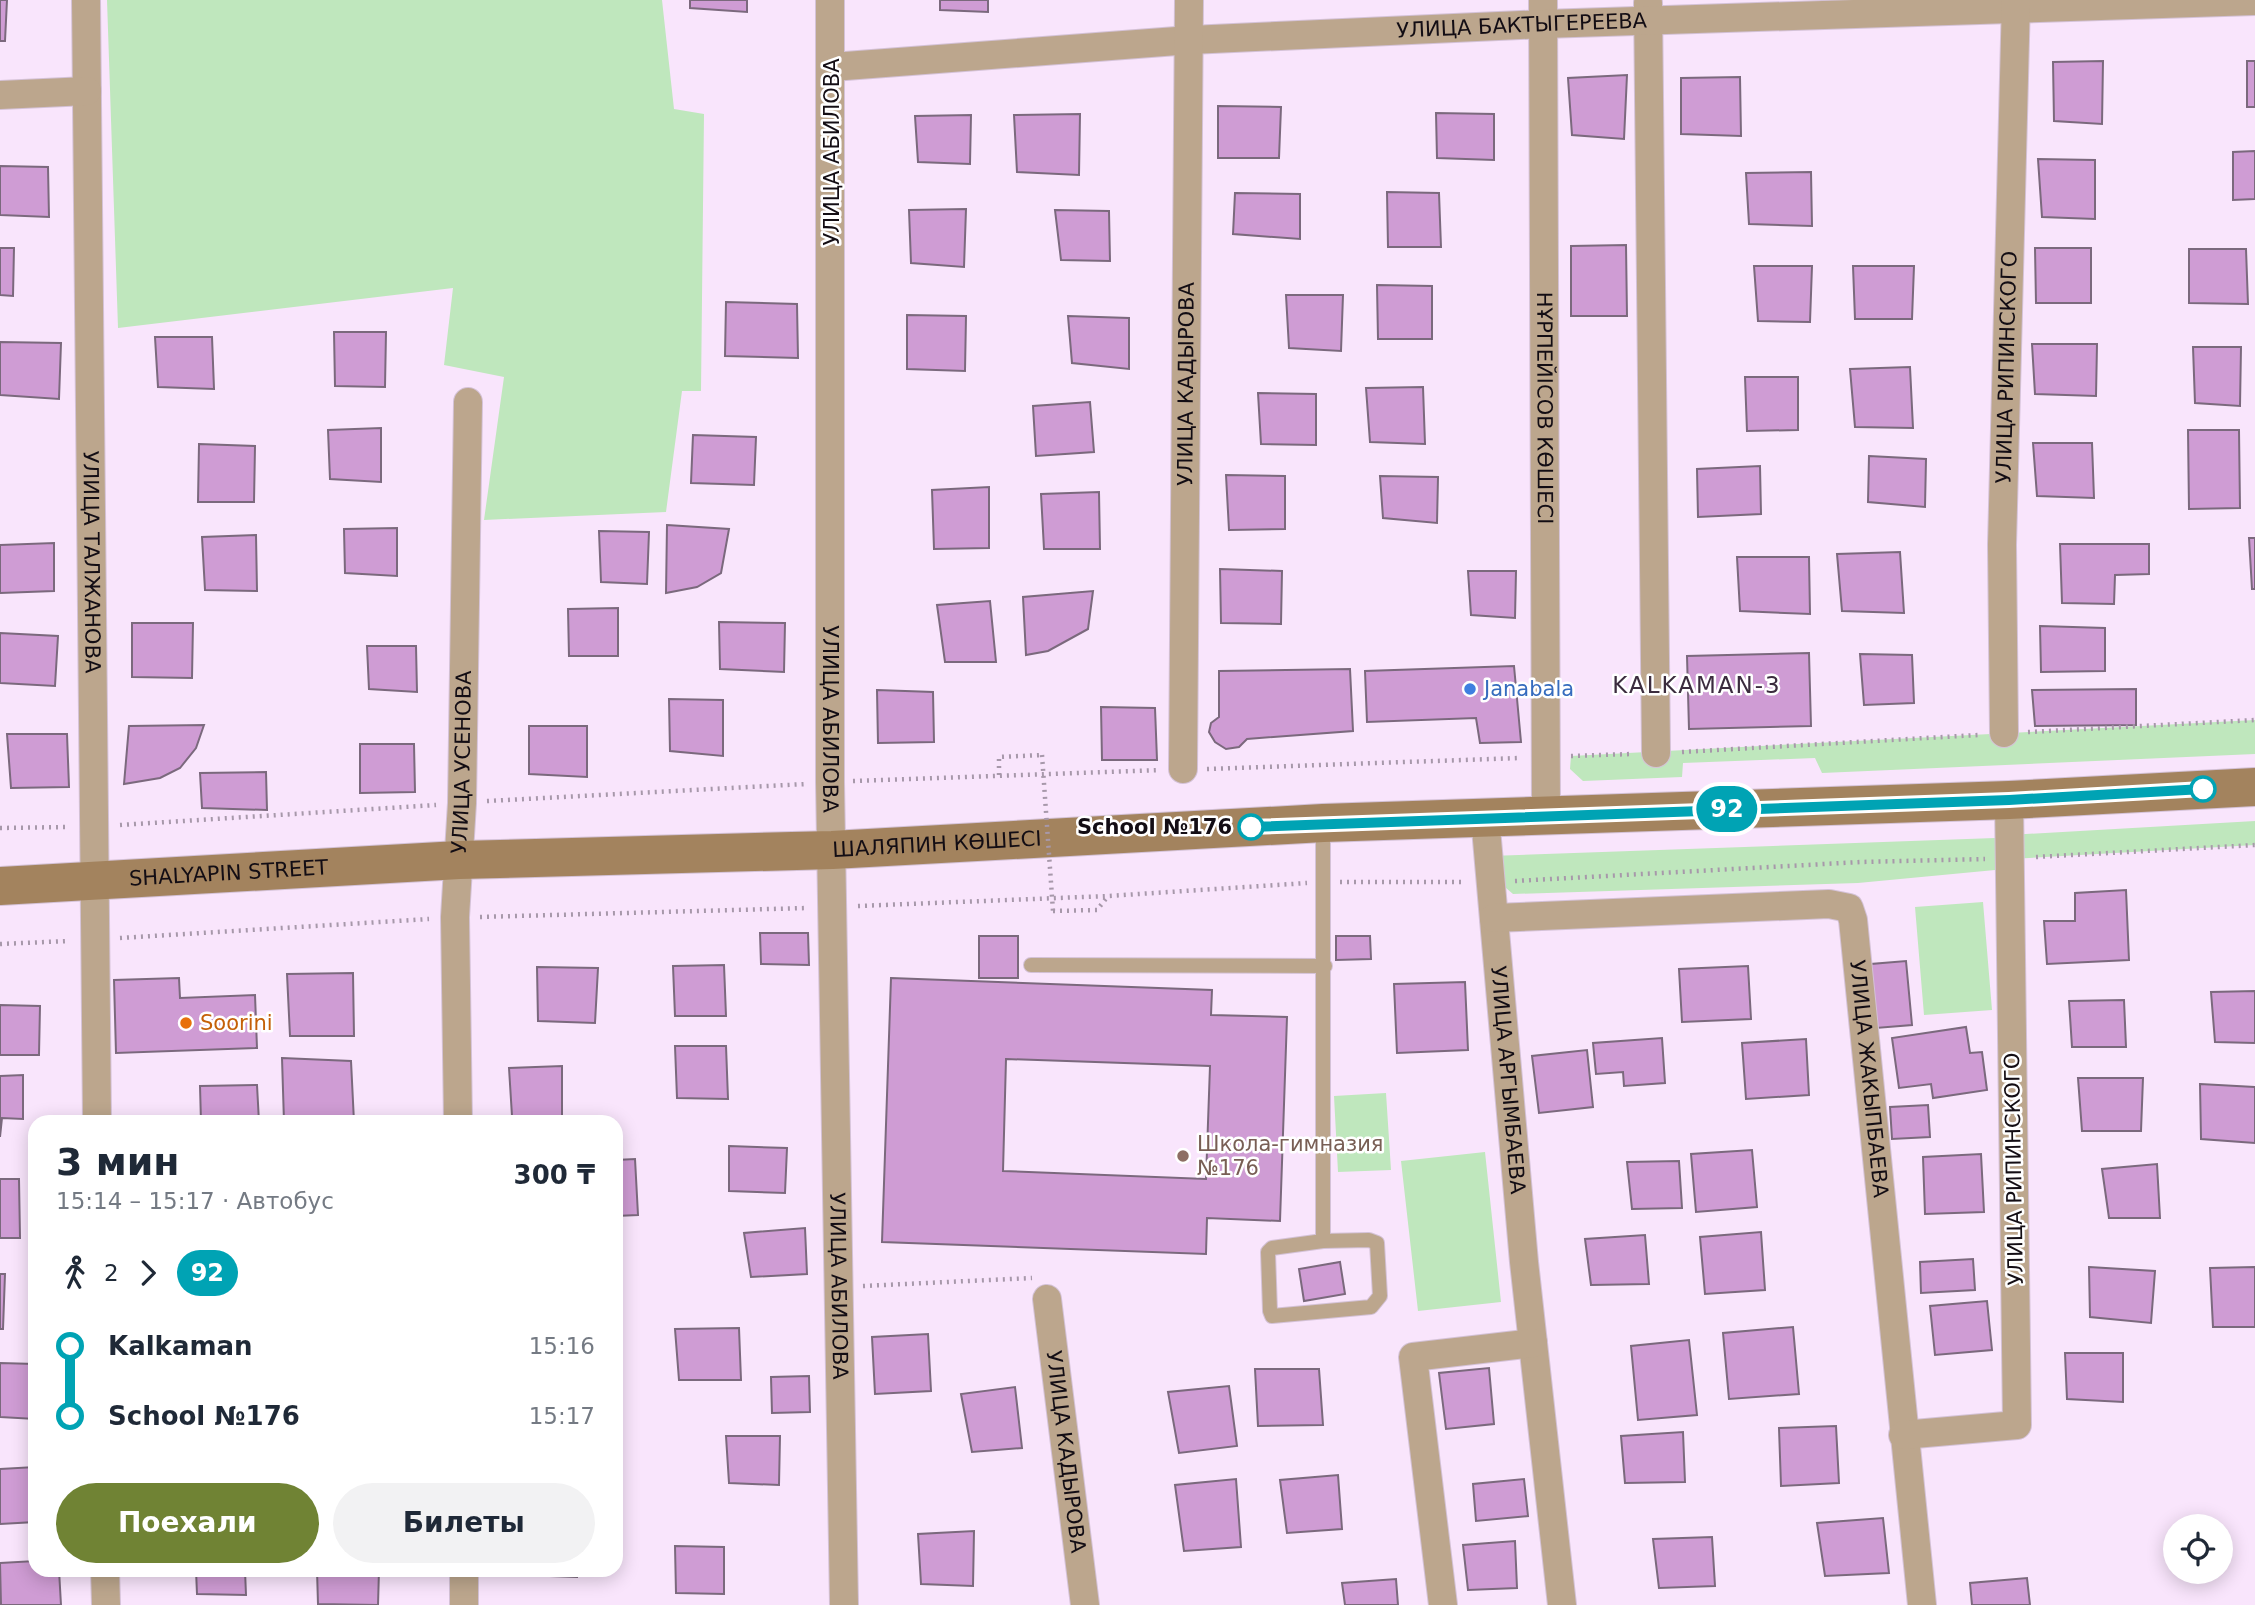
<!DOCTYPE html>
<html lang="ru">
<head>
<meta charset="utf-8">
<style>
	body { margin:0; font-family:"DejaVu Sans",sans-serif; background:#f2f2f3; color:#1f2937; height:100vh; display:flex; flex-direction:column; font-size:26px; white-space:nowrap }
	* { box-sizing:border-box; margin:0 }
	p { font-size:23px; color:#747a83 }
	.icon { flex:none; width:38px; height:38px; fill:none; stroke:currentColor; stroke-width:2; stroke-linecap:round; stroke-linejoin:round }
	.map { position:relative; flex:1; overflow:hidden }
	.drawer { position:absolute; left:28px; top:1115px; width:595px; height:462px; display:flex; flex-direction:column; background:#fff; border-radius:21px; box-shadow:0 4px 18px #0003 }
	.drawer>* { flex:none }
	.badge { padding:0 14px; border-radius:23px; font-size:24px; line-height:46px }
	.buttons { position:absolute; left:2163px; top:1514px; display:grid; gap:14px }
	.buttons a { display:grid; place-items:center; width:70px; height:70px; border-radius:50%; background:#fff; box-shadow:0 4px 18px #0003; font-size:35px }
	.map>.badge { position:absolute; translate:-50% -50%; box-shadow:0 0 0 4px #fff }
	.legs { display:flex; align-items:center; gap:10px; height:77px; padding:0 28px; font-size:23px }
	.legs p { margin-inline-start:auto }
	.summary { display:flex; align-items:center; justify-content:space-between; height:119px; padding:0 28px }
	h1 { font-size:38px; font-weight:700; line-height:52px }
	.action { display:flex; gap:14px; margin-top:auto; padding:14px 28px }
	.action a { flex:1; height:80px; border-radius:42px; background:#708334; color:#fff; font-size:28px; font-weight:700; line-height:80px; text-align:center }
	.action a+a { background:#f2f2f3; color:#1f2937 }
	ul { padding:0 28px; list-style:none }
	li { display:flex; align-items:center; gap:24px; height:70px; font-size:26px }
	li i { display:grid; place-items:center; width:10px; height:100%; margin:0 9px; background:currentColor }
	li i::after { content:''; width:18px; height:18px; margin:-9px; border:5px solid; border-radius:50%; background:#fff }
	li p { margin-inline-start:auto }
	li:first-child i { background:linear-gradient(#0000 50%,currentColor 0) }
	li:last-child i { background:linear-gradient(currentColor 50%,#0000 0) }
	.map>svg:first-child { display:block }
	.green { fill:#bfe7bd }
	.building { fill:#cf9cd4; stroke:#7b697d; stroke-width:2; fill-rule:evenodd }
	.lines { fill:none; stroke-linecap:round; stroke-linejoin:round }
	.lane-casing { stroke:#d4c2d7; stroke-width:16 }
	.street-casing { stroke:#d4c2d7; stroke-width:30 }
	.secondary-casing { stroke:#d4c2d7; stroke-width:40 }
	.path { stroke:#a798aa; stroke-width:4.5; stroke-dasharray:2 5; stroke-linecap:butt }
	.lane { stroke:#bca68d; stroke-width:14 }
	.street { stroke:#bca68d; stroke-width:28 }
	.secondary { stroke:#a3835e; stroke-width:38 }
	.path-bridge { stroke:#a798aa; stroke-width:4.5; stroke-dasharray:2 5; stroke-linecap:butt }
	.line-1-casing { stroke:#fff; stroke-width:16 }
	.line-1 { stroke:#00a3b4; stroke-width:10 }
	.shop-dot { fill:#3f7fe0; stroke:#fff; stroke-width:2.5 }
	.stop-1-dot { fill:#fff; stroke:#00a3b4; stroke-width:3.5 }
	.food-dot { fill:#e8710a; stroke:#fff; stroke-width:2.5 }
	.education-dot { fill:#8d6e63; stroke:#fff; stroke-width:2.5 }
	.labels { text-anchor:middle; stroke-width:5; stroke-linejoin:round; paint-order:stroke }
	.street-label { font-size:21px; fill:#130d14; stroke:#fff }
	.shop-label { font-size:21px; fill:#366cbe; stroke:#fff; text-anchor:start }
	.stop-label { font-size:21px; font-weight:bold; fill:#130d14; stroke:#fff; text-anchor:end }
	.food-label { font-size:21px; fill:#c56008; stroke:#fff; text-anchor:start }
	.education-label { font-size:21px; fill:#785e54; stroke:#fff; text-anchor:start }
	.neighbourhood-label { font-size:23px; letter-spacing:2px; fill:#3b2c3e; stroke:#fff }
</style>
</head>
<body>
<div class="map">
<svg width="2255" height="1605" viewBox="0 0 2255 1605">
	<rect width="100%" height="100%" fill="#f9e5fc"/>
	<path class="green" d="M107,0H662L674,109L704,114L701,391H682L666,512L484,520L504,377L444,365L453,288L118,328Z
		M2255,720V754L1822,773L1815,758L1683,763L1682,777L1583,781L1570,769L1571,756Z
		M2255,821V845L2010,859L2009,835Z
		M1995,838V870L1858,883L1513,894L1492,876L1490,856Z
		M1983,902L1992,1010L1924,1015L1915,907Z
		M1386,1093L1391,1170L1338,1172L1334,1096Z
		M1485,1152L1501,1302L1418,1311L1401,1161Z"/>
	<path class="building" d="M0,0H7L5,41H0Z
		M690,0H747V12L690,8Z
		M940,0H988V12L940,10Z
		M2103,61L2102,124L2054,121L2053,62Z
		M2247,61H2255V107H2247Z
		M1627,75L1624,139L1572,135L1568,78Z
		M1740,77L1741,136L1681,134V78Z
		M1218,106L1281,107L1279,158H1218Z
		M1436,113L1494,114V160L1437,158Z
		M1080,114L1079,175L1017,172L1014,115Z
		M971,115L970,164L918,162L915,116Z
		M2255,151V199L2233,200V152Z
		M2038,159L2095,160V219L2042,217Z
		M0,166L48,167L49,217L0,215Z
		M1811,172L1812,226L1749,224L1746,173Z
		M1387,192L1439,193L1441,247H1388Z
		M1235,193L1300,194V239L1233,234Z
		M966,209L964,267L911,263L909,210Z
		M1055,210L1109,211L1110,261L1061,260Z
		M1626,245L1627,316H1571V246Z
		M0,248H14L13,296L0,295Z
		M2035,248H2091V303H2036Z
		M2189,249H2246L2248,304L2189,303Z
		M1754,266H1812L1810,322L1758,321Z
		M1853,266H1914L1912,319H1855Z
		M1377,285L1432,286V339H1378Z
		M1286,295H1343L1341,351L1289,348Z
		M726,302L797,304L798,358L725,356Z
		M907,315L966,316L965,371L907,369Z
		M1068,316L1129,318V369L1072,363Z
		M334,332H386L385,387L335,386Z
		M155,337H212L214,389L158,387Z
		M0,342L61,343L59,399L0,395Z
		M2032,344H2097L2096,396L2035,394Z
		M2193,347H2241L2240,406L2195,403Z
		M1910,367L1913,428L1855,427L1850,369Z
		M1745,377H1798V430L1747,431Z
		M1423,387L1425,444L1370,442L1366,388Z
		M1258,393L1316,394V445L1261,444Z
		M1090,402L1094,452L1036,456L1033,406Z
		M381,428V482L330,479L328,430Z
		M2188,430H2239L2240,508L2189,509Z
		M693,435L756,437L754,485L691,483Z
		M2033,443H2092L2094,498L2037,496Z
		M199,444L255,446L254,502H198Z
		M1869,456L1926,459L1925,507L1868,502Z
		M1760,466L1761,514L1698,517L1697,469Z
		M1226,475L1285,476V529L1229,530Z
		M1380,476L1438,477L1437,523L1383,518Z
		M989,487V548L934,549L932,490Z
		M1099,492L1100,549H1044L1041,494Z
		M667,525L729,529L721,573L697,587L666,593Z
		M397,528V576L345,573L344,529Z
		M599,531L649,532L647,584L601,582Z
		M256,535L257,591L205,590L202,537Z
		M2249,538H2255V589H2252Z
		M54,543V591L0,593V545Z
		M2060,544H2149V574L2115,575L2114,604L2062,603Z
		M1900,552L1904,613L1842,611L1837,554Z
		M1737,557H1809L1810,614L1740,611Z
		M1220,569L1282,571L1281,624L1221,623Z
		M1468,571H1516L1515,618L1471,615Z
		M1093,591L1088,629L1048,651L1026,655L1023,597Z
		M990,601L996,662H945L937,605Z
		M618,608V656H569L568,609Z
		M719,622L785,623L784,672L720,669Z
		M132,623H193L192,678L132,677Z
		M2040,626L2105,628V671L2041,672Z
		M0,633L58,636L55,686L0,683Z
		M367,646H416L417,692L369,689Z
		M1809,653L1811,726L1689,729L1687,656Z
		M1860,654L1912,655L1914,703L1864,705Z
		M1514,666L1521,742L1480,743L1476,718L1367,722L1365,671Z
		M1350,669L1353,731L1247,739L1239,747L1226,749L1215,742L1209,732L1211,723L1219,717V671Z
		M2136,689V725L2035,726L2032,690Z
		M877,690L933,692L934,742L878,743Z
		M669,699L723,700V756L670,751Z
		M1101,707L1155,708L1157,760H1102Z
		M204,725L196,748L180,768L160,778L124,784L129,726Z
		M529,726H587V777L529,774Z
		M7,734H67L69,787L11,788Z
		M360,744H414L415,792L360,793Z
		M266,772L267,810L202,808L200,773Z
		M2126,890L2129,960L2047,964L2044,921H2075V893Z
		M760,933H808L809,965L761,964Z
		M979,936H1018V978H979Z
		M1336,936H1370L1371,959L1336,960Z
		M1906,961L1912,1025L1876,1028L1871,964Z
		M724,965L726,1016H675L673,966Z
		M1748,966L1751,1019L1682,1022L1679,969Z
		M537,967L598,968L595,1023L538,1021Z
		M353,973L354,1036H290L287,974Z
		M179,978L180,998L255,995L257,1048L116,1053L114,980Z
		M891,978L1212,990L1211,1015L1287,1017L1280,1221L1207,1218L1206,1254L882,1242ZM1006,1059L1210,1066L1206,1179L1003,1171Z
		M1465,982L1468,1050L1397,1053L1394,984Z
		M2255,991V1043L2215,1042L2211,992Z
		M2124,1000L2126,1047H2072L2069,1001Z
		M0,1005L40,1006L39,1055H0Z
		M1966,1027L1970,1053L1982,1052L1987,1090L1933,1098L1931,1084L1899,1088L1892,1038Z
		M1662,1038L1665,1083L1624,1086L1623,1072L1596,1074L1593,1043Z
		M1806,1039L1809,1095L1746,1099L1742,1043Z
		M675,1046H726L728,1099L677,1098Z
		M1587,1050L1593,1107L1539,1113L1532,1056Z
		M282,1058L351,1061L354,1122H284Z
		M562,1066V1118L512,1116L509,1068Z
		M23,1075V1119L2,1118L0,1137V1076Z
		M2078,1078H2143L2141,1131H2082Z
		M2200,1084L2255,1087V1143L2201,1139Z
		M257,1085L259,1122H201L200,1086Z
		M1928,1105L1930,1137L1892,1139L1890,1107Z
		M729,1146L787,1148L785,1193L729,1191Z
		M1752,1150L1757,1207L1696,1212L1691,1154Z
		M1981,1154L1984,1212L1925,1214L1923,1157Z
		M635,1159L638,1215L616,1216V1160Z
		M1679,1161L1682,1208L1632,1209L1627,1162Z
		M2157,1164L2160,1218H2109L2102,1169Z
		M0,1179H19L20,1238H0Z
		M805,1228L807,1274L751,1277L744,1233Z
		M1761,1232L1765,1290L1705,1294L1700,1237Z
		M1645,1235L1649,1284L1591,1285L1585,1239Z
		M1973,1259L1975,1290L1921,1293L1920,1262Z
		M1340,1262L1345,1294L1304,1301L1299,1269Z
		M2089,1267L2155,1271L2151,1323L2090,1317Z
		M2255,1267V1327H2213L2210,1268Z
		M0,1274H5L3,1329H0Z
		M1987,1301L1992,1350L1935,1355L1930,1306Z
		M1793,1327L1799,1394L1729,1399L1723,1333Z
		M739,1328L741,1380H679L675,1329Z
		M928,1334L931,1391L875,1394L872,1337Z
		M1689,1340L1697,1415L1638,1420L1631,1346Z
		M2065,1353H2123V1402L2067,1399Z
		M0,1363L35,1364V1419L0,1417Z
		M1489,1368L1494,1424L1446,1429L1439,1373Z
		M1255,1369H1319L1323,1425L1258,1426Z
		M809,1376L810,1412L772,1413L771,1377Z
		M1229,1386L1237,1446L1179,1453L1168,1392Z
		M1015,1387L1022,1448L972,1452L961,1394Z
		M1836,1426L1839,1483L1781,1486L1779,1428Z
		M1683,1432L1685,1482L1625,1483L1621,1436Z
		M726,1436H780L779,1485L729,1483Z
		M35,1467V1522L0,1524V1469Z
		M1338,1475L1342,1529L1287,1533L1280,1480Z
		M1236,1479L1241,1547L1184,1551L1175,1485Z
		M1524,1479L1528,1516L1476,1521L1473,1484Z
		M1883,1518L1889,1573L1825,1576L1817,1523Z
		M974,1531L973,1586L921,1584L918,1534Z
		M1712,1537L1715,1586L1659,1588L1653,1539Z
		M1515,1541L1517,1588L1468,1590L1463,1545Z
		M675,1546L724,1547V1594L676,1593Z
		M35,1561V1570H59L61,1605H1L0,1563Z
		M196,1570H245L246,1595L197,1594Z
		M317,1570H379L378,1605L318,1604Z
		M522,1570H577V1577L522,1575Z
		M2027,1578L2030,1605H1972L1970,1583Z
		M1396,1579L1398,1605H1345L1342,1583Z"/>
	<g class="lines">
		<defs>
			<path id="lane" d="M1031,965L1325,966
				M1323,1241L1369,1240L1377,1243L1380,1296L1371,1307L1272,1316L1270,1311L1268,1252L1272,1248L1323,1241V824"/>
			<g id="street">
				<path id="s1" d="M86,0L97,1122"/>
				<path id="s2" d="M830,0V782L844,1605"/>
				<path id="s3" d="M1543,0L1546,814"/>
				<path d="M1648,3L1656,753"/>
				<path id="s4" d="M832,67L1190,40L1544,24L2255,1"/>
				<path d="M0,95L87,91"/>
				<path id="s5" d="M2004,733L2002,545L2016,0"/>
				<path id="s6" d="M1183,769L1189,0"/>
				<path id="s7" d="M1485,817L1524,1262L1562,1605"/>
				<path id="s8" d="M1494,918L1829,904L1849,908L1853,920L1922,1605"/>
				<path id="s9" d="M458,1122L455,917L462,803L468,402"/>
				<path id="s10" d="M1047,1299L1085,1605"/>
				<path d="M1903,1435L2017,1425L2009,800"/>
				<path d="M105,1570L106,1605"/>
				<path d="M464,1570V1605"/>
				<path d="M1443,1605L1413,1357L1533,1343"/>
			</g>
			<g id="secondary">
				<path id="s11" d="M0,886L459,860L832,850L1323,823L2009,800L2255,787"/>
			</g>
		</defs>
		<use href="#lane" class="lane-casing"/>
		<use href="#street" class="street-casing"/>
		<use href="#secondary" class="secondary-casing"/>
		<path class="path" d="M2028,732L2255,720
			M1682,752L1978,735
			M1571,756L1632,754
			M1207,769L1520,758
			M999,775V757L1042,755
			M853,781L1160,770
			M487,801L806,784
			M120,825L436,805
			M0,828L69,827
			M2036,857L2255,845
			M1515,881L1861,862L1985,859
			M1340,882H1464
			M858,906L1108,896L1307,883
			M1053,911L1097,910L1108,896
			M480,917L807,908
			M120,938L429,919
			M0,944L69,941
			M863,1286L1032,1278"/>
		<use href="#lane" class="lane"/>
		<use href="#street" class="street"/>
		<use href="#secondary" class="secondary"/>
		<path class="path-bridge" d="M1042,755L1053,911"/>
	</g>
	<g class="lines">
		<defs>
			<path id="line-1" d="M1251,827L2009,800L2203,789"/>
		</defs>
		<use href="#line-1" class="line-1-casing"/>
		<use href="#line-1" class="line-1"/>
	</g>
	<circle class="shop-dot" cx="1470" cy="689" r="7"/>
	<g class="stop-1-dot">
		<circle cx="2203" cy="789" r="12"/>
		<circle cx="1251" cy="827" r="12"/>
	</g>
	<circle class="food-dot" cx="186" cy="1023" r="7"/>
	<circle class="education-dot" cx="1183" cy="1156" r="7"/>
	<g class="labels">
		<g class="street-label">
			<text dy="7" stroke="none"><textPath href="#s4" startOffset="691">УЛИЦА БАКТЫГЕРЕЕВА</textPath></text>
			<text transform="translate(832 152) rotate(-90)" y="7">УЛИЦА АБИЛОВА</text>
			<text dy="7" stroke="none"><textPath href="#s5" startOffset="366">УЛИЦА РИПИНСКОГО</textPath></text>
			<text dy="7" stroke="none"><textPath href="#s6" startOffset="385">УЛИЦА КАДЫРОВА</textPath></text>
			<text dy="7" stroke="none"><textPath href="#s3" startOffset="408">НҰРПЕЙІСОВ КӨШЕСІ</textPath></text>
			<text dy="7" stroke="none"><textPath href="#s1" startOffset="562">УЛИЦА ТАЛЖАНОВА</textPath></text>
			<text dy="7" stroke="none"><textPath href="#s2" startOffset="719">УЛИЦА АБИЛОВА</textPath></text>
			<text dy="7" stroke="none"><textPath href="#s9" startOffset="360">УЛИЦА УСЕНОВА</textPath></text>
			<text dy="7" stroke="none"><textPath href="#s11" startOffset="938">ШАЛЯПИН КӨШЕСІ</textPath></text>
			<text dy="7" stroke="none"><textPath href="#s11" startOffset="229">SHALYAPIN STREET</textPath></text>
			<text dy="7" stroke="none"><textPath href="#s8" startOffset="528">УЛИЦА ЖАКЫПБАЕВА</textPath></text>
			<text dy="7" stroke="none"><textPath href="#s7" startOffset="264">УЛИЦА АРГЫМБАЕВА</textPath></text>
			<text transform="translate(2014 1169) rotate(-91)" y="7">УЛИЦА РИПИНСКОГО</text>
			<text dy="7" stroke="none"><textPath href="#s2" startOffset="1286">УЛИЦА АБИЛОВА</textPath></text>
			<text dy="7" stroke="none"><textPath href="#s10" startOffset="154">УЛИЦА КАДЫРОВА</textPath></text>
		</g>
		<g class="shop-label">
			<text x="1484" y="696">Janabala</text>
		</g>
		<g class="stop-label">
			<text x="1232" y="834">School №176</text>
		</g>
		<g class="food-label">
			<text x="200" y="1030">Soorini</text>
		</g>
		<g class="education-label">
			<text x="1197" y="1151">Школа-гимназия<tspan x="1197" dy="24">№176</tspan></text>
		</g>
		<g class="neighbourhood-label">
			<text x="1697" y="693">KALKAMAN-3</text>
		</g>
	</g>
</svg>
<div class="buttons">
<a><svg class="icon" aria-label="locate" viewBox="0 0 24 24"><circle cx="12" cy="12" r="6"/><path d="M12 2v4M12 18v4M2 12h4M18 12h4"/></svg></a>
</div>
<b class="badge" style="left:1727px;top:809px;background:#00a3b4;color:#fff">92</b>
<section class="drawer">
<div class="summary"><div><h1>3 мин</h1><p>15:14 – 15:17 · Автобус</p></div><b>300 ₸</b></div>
<div class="legs"><svg class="icon" aria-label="walk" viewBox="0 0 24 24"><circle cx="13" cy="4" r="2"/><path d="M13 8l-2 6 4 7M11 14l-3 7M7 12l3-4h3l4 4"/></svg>2<svg class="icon" aria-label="forward" viewBox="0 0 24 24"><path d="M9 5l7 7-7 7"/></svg><b class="badge" style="background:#00a3b4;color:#fff">92</b></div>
<ul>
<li><i style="color:#00a3b4"></i><b>Kalkaman</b><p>15:16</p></li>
<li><i style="color:#00a3b4"></i><b>School №176</b><p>15:17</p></li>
</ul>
<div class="action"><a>Поехали</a><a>Билеты</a></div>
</section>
</div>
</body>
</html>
